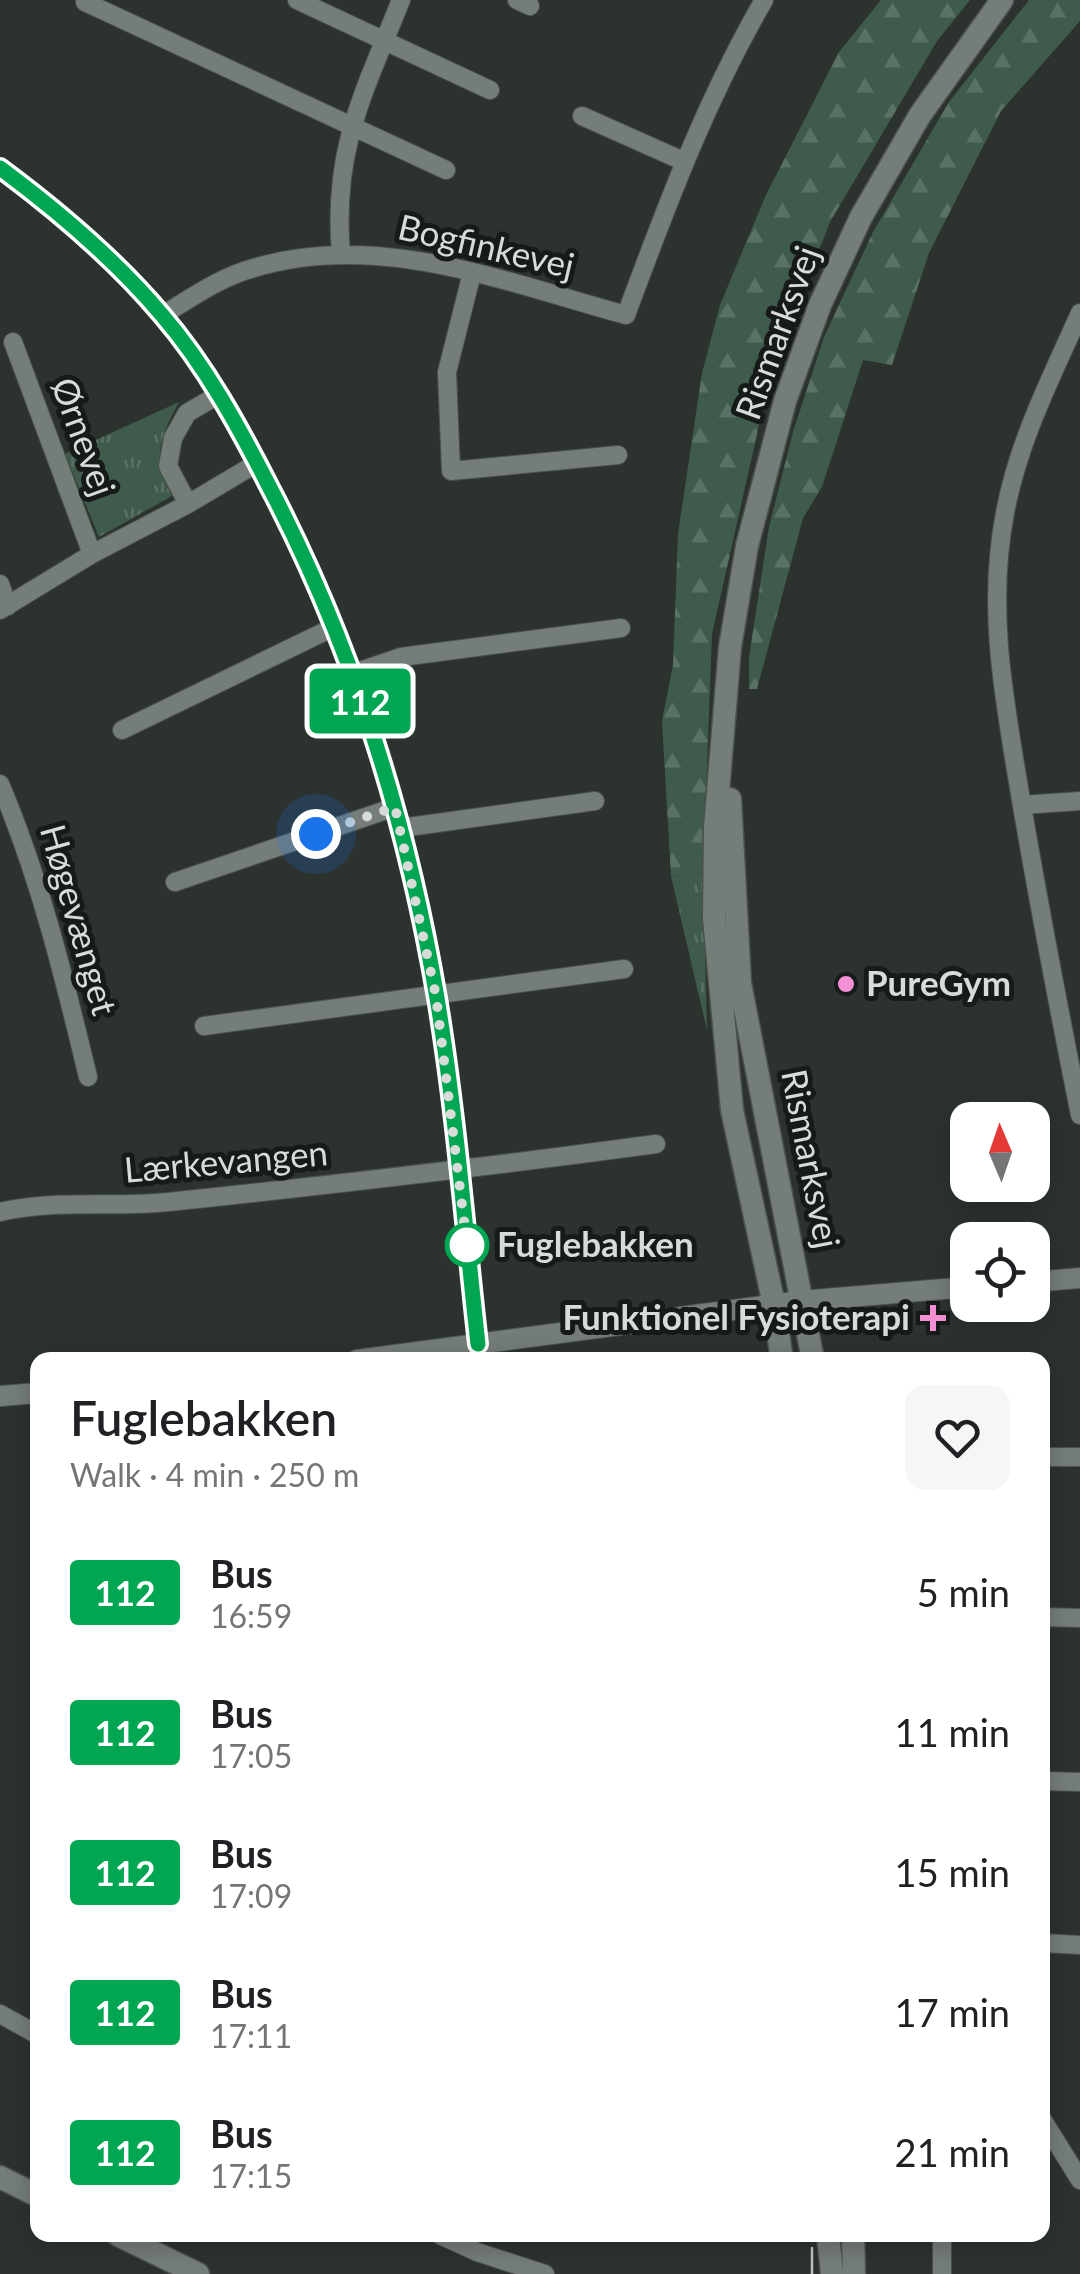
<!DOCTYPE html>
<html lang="en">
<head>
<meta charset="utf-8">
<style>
	body { margin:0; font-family:Lato,sans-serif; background:#f6f6f6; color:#202124; height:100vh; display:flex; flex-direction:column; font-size:38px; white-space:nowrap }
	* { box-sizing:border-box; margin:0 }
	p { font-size:32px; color:#757577 }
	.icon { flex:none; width:55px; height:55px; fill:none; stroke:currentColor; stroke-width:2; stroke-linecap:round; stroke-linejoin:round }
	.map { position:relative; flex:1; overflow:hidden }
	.panel { position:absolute; left:30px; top:1352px; width:1020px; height:890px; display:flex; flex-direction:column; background:#fff; border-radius:20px; box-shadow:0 5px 25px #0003 }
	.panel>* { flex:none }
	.badge { padding:0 20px; border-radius:8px; font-size:35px; line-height:65px }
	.needle { width:65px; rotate:358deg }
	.tools { position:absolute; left:950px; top:1102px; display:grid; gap:20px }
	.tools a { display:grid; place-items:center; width:100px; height:100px; border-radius:20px; background:#fff; box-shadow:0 5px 25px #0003; font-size:50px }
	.you { position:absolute; width:50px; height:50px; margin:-25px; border:8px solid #fff; border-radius:50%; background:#1a73e8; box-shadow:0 0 0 15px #1a73e833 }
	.map>.badge { position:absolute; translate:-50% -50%; box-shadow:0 0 0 5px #fff }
	.round { display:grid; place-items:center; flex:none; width:105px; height:105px; border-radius:20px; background:#f6f6f6 }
	.overview { display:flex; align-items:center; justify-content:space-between; height:170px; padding:0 40px }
	h1 { font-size:48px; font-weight:600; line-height:75px }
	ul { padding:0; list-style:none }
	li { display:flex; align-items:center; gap:30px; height:140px; padding:0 40px }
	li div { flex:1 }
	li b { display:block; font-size:38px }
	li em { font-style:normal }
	li .badge { min-width:110px; font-weight:700; text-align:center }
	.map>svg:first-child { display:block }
	.grass { fill:url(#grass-tufts) }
	.forest { fill:url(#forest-firs) }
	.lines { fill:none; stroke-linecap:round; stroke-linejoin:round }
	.minor-casing { stroke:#4b514d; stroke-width:20 }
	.tertiary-casing { stroke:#4b514d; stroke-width:22 }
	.secondary-casing { stroke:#4b514d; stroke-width:25 }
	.minor { stroke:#757d78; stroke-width:18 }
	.tertiary { stroke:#757d78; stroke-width:20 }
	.secondary { stroke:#757d78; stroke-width:22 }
	.tram { stroke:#bfc4c1; stroke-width:2.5 }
	.line-casing { stroke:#fff; stroke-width:22 }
	.line { stroke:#00a651; stroke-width:15 }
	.walk { stroke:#d7dcd9; stroke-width:10; stroke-dasharray:0 18 }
	.poi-dot { fill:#f491d4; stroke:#161a18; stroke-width:4 }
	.stop-dot { fill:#fff; stroke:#00a651; stroke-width:5 }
	.labels { text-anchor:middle; stroke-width:10; stroke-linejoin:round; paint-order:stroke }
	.street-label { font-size:35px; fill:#d7dcd9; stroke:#161a18 }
	.poi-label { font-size:35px; font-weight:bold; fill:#d7dcd9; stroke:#161a18; text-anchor:start }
	.stop-label { font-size:35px; font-weight:bold; fill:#d7dcd9; stroke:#161a18; text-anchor:start }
</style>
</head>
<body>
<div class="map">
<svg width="1080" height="2274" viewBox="0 0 1080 2274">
	<defs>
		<pattern id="grass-tufts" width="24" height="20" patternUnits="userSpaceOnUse" patternTransform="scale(2.5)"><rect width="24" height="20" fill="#3f5b4c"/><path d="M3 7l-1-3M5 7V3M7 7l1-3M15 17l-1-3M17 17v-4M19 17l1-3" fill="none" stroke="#5a7265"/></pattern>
		<pattern id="forest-firs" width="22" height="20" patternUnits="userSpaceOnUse" patternTransform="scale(2.5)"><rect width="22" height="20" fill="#3f5b4c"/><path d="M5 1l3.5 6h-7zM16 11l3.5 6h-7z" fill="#5a7265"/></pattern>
	</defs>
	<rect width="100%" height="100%" fill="#2c332f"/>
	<path class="grass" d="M179,402C159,440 152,456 172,496L99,537L65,454Z
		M703,873L707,1030L671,876Z"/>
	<path class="forest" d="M881,0H970L937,41L830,222L771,372L712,634L703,873L671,876L662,721L673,665L678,534L702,373L720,305L766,195L839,52Z
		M1029,0H1080V21L1001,111L929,253L892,365L863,360L822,487L803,518L757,689H749V657L769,527L793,432L824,337L873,232L949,102Z"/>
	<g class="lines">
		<defs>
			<path id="minor" d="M297,0L490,90
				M517,0L530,6
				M85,2L446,170
				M582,116L683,161
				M0,168C59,211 115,260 163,315C206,365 240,429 270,488C353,647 407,821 437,998C456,1112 465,1229 478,1344
				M341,254C332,149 364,93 401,0
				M472,273L447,372L451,471L618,455
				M1080,313C1051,378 1018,442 1005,513C986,611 1005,703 1021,800C1039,905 1059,1010 1080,1115
				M163,315C189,299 215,281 244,271C372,228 501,281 626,315C666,207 706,100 764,0
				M13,342L92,554
				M188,504L168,466L173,438L187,413L218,395
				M0,584L8,606
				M0,610L92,554L188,504L257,463
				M351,674L401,657L621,628
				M122,730L334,627
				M0,784C40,878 64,977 88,1077
				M1022,805L1080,801
				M401,828L595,801
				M175,882L395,807
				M204,1026L624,969
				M0,1212C54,1199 113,1208 168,1202C331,1185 493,1166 656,1144
				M1042,1457H1080
				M1042,1617L1080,1618
				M1042,1781L1080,1782
				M1042,1943L1080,1945
				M0,2014L38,2035
				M1042,2119L1080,2180
				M440,2235L477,2252L545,2274
				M942,2235V2274"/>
			<path id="tertiary" d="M1032,1282L1080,1278
				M357,1360L801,1301L968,1287
				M0,1396L38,1393"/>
			<path id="secondary" d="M730,799L740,983L813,1360
				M782,1360L774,1305L732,1110L714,918L715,828L730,647L747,546L785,401L820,305L861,217L920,115L1002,0
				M0,2177L38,2196
				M118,2235L198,2274
				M828,2235L832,2274
				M853,2235L854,2274"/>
		</defs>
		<use href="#minor" class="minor-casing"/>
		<use href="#tertiary" class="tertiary-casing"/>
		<use href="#secondary" class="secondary-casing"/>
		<use href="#minor" class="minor"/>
		<use href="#tertiary" class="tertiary"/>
		<use href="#secondary" class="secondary"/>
		<path class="tram" d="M812,2248V2274"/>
	</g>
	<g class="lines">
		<defs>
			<path id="line" d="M0,168C58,211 115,259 162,315C206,366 240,429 270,488C353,647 407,822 437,998C456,1112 465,1229 478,1344"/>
		</defs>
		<use href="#line" class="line-casing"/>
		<use href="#line" class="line"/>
		<path class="walk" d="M316,834L395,807L436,996L467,1245"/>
	</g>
	<g class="poi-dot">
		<circle cx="846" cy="984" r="10"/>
		<path d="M928 1303h10v10h10v10h-10v10h-10v-10h-10v-10h10z"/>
	</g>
	<circle class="stop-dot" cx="467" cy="1245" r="20"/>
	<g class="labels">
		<g class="street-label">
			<text transform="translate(486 247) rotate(13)" y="12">Bogfinkevej</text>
			<text transform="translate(778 333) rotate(-70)" y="12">Rismarksvej</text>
			<text transform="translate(83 437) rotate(70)" y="12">Ørnevej</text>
			<text transform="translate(78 920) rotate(74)" y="12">Høgevænget</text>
			<text transform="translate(810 1159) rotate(79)" y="12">Rismarksvej</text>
			<text transform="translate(226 1162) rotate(-5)" y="12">Lærkevangen</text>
		</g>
		<g class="poi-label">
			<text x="866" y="996">PureGym</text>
			<text x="910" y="1330" text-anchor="end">Funktionel Fysioterapi</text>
		</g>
		<g class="stop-label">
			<text x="497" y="1257">Fuglebakken</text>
		</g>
	</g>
</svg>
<div class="tools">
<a><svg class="needle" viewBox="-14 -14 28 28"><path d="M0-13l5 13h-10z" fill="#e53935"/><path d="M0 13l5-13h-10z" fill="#757577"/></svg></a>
<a><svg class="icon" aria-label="locate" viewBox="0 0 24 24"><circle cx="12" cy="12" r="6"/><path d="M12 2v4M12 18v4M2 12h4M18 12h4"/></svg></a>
</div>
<div class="you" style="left:316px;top:834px"></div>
<b class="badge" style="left:360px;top:701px;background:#00a651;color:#fff">112</b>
<section class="panel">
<div class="overview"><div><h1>Fuglebakken</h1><p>Walk · 4 min · 250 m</p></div><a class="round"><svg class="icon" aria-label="heart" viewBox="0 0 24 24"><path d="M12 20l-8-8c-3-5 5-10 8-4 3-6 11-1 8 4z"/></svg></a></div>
<ul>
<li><span class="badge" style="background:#00a651;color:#fff">112</span><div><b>Bus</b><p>16:59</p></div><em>5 min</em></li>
<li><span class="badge" style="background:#00a651;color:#fff">112</span><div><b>Bus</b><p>17:05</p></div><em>11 min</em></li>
<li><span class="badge" style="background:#00a651;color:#fff">112</span><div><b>Bus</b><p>17:09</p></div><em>15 min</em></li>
<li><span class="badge" style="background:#00a651;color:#fff">112</span><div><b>Bus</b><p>17:11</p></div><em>17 min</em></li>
<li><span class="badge" style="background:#00a651;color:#fff">112</span><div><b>Bus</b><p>17:15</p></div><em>21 min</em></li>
</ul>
</section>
</div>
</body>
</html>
